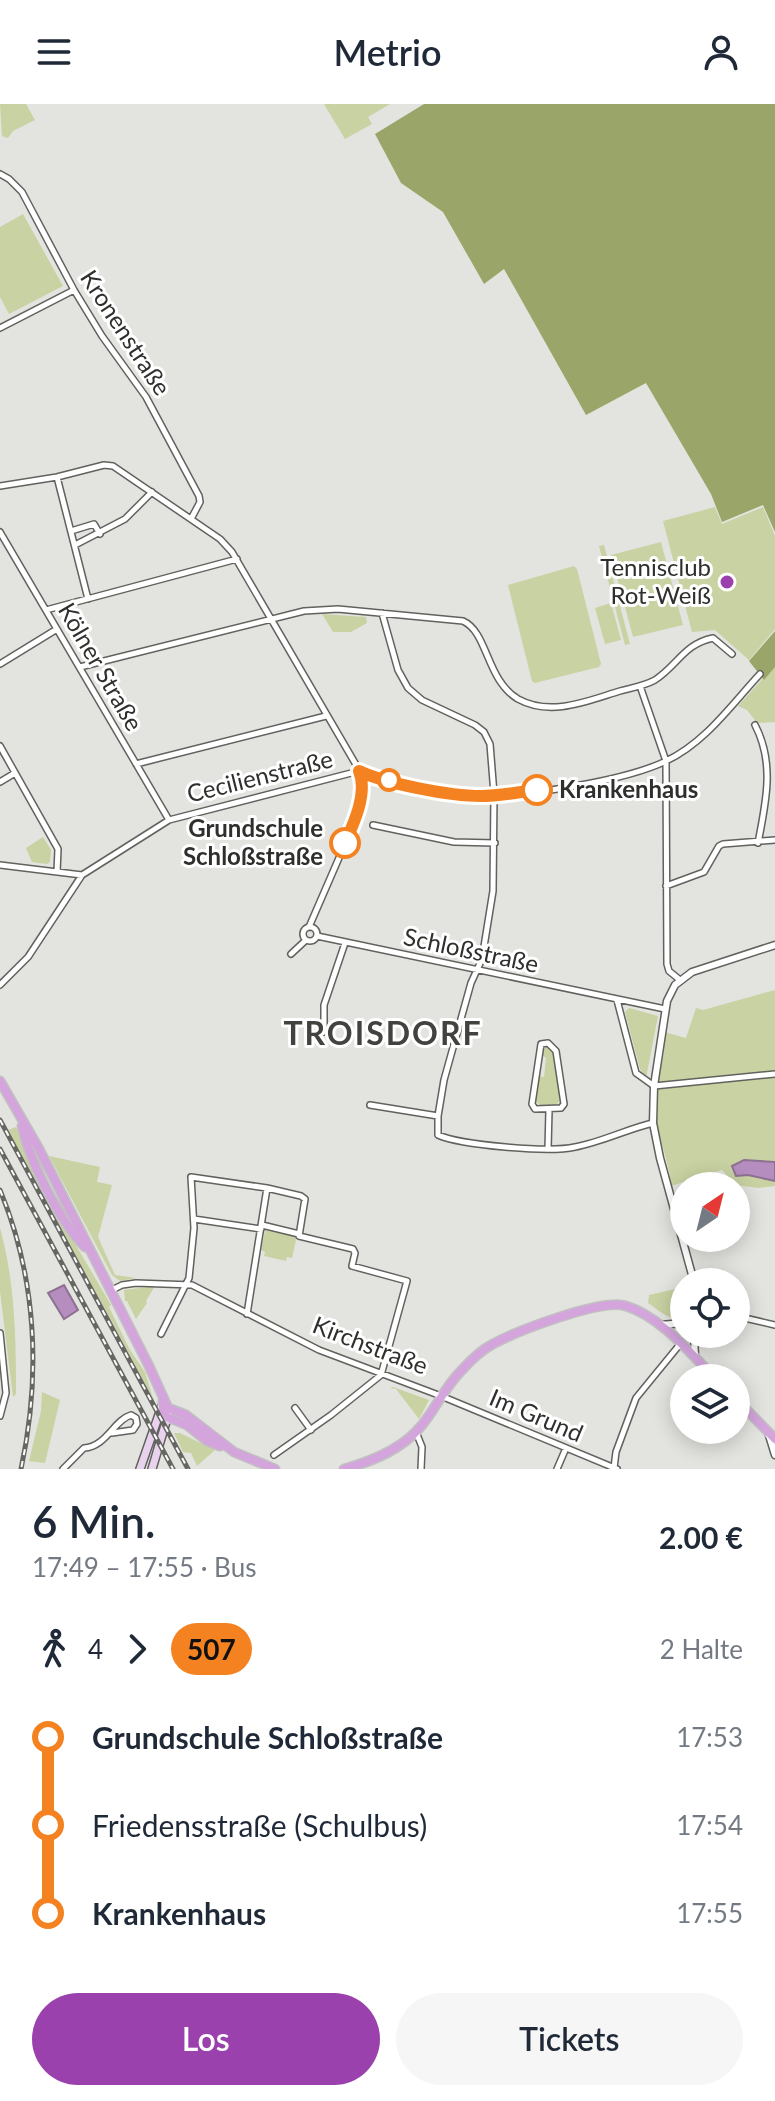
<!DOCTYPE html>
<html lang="de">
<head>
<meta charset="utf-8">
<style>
	body { margin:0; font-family:Lato,sans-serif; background:#f6f6f7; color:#1f2937; height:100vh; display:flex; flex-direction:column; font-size:30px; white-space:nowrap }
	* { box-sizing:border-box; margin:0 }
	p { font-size:26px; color:#747a83 }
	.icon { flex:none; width:44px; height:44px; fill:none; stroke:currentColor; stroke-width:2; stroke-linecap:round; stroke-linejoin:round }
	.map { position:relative; height:1365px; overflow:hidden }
	.details { display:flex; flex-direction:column; background:#fff; flex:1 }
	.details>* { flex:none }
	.badge { padding:0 16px; border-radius:26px; font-size:28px; line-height:52px }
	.needle { width:52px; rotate:35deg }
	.fabs { position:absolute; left:670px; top:1068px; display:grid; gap:16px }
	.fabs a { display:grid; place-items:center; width:80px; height:80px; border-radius:50%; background:#fff; box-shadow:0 4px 20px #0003; font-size:40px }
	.map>.badge { position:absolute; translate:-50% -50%; box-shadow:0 0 0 4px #fff }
	.legs { display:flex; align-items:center; gap:12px; height:88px; padding:0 32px; font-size:26px }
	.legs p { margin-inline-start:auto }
	.summary { display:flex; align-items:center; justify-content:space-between; height:136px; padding:0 32px }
	h1 { font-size:44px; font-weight:600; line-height:60px }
	.primary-button { display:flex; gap:16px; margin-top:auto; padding:16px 32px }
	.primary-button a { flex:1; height:92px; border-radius:48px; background:#9b41ad; color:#fff; font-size:32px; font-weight:600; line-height:92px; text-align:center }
	.primary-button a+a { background:#f6f6f7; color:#1f2937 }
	ul { padding:0 32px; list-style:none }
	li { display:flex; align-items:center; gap:28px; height:88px; font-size:30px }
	li i { display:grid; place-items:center; width:12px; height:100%; margin:0 10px; background:currentColor }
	li i::after { content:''; width:20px; height:20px; margin:-10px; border:6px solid; border-radius:50%; background:#fff }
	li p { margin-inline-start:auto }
	li:first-child i { background:linear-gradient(#0000 50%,currentColor 0) }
	li:last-child i { background:linear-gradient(currentColor 50%,#0000 0) }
	header { display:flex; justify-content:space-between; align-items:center; height:104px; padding:0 32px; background:#fff; font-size:36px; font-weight:600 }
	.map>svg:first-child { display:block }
	.green { fill:#c8d2a2 }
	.forest { fill:#9aa669 }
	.water { fill:#b58dbe; stroke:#8d7192; stroke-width:2 }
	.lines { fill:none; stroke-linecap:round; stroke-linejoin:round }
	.minor-casing { stroke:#61625e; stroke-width:8 }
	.tertiary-casing { stroke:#61625e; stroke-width:9 }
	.secondary-casing { stroke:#61625e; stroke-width:10 }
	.primary-casing { stroke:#c1c1c0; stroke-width:11 }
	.minor { stroke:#fff; stroke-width:5 }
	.tertiary { stroke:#fff; stroke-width:6 }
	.secondary { stroke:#e9d2ee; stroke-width:7 }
	.primary { stroke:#d4a5dd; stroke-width:8 }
	.rail-casing { stroke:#666663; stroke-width:5 }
	.rail { stroke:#fff; stroke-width:2; stroke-dasharray:6; stroke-linecap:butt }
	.line-1-casing { stroke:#fff; stroke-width:18 }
	.line-1 { stroke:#f58220; stroke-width:12 }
	.poi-dot { fill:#9b41ad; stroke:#fff; stroke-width:3 }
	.stop-1-dot { fill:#fff; stroke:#f58220; stroke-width:4 }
	.labels { text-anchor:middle; stroke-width:6; stroke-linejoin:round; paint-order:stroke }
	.street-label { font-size:24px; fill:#2f2f2d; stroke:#fff }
	.poi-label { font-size:24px; fill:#2f2f2d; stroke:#fff; text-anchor:end }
	.stop-label { font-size:24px; font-weight:bold; fill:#2f2f2d; stroke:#fff; text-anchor:start }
	.district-label { font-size:32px; font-weight:bold; letter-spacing:2px; fill:#42433f; stroke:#fff }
</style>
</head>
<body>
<header><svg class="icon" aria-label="menu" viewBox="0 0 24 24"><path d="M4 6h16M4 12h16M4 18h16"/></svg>Metrio<svg class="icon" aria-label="person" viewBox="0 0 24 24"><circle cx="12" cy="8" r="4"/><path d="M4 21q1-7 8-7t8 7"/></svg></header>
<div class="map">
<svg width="775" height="1365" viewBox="0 0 775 1365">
	<rect width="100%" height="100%" fill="#e3e4df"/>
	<path class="green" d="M0,0H26L35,16L13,27L8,34L2,32Z
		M324,0H390L368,13L372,20L345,35Z
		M23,110L63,182L9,210L0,193V123Z
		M715,403L722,420L763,403L775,432V525L749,556L715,526L692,528L663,417Z
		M661,438L683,521L633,533L611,451Z
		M604,441L630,540L625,541L599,442Z
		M574,462L577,465L601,560L599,563L535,579L532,577L508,481Z
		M611,499L621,536L605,540L595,504Z
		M322,510L366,513L367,519L351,528H333Z
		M775,561V618L757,619L747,606L738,602Z
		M43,733L51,746L50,758L47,760L32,758L26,744Z
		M775,886V1082L758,1084L736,1081L722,1066L671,1082C669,1052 654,1027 655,996C657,974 667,951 664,928L686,934L696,904L703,906Z
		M629,904L658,912L646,974L640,965L625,908Z
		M548,942L553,946L560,997L556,1001L541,1002L536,997L539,972L544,973L546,954L542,951L543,946Z
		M16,1023L67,1126L111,1201L109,1203L130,1246L145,1268L153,1294L8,1026Z
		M49,1052L100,1063L97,1078L112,1081L98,1133L115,1171L136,1174L120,1177L112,1171Z
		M0,1124C15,1178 16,1233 16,1290L13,1293L0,1187Z
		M265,1126L294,1132L296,1136L292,1154L287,1153L286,1157L264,1152L265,1148L261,1146Z
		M155,1182L146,1197L147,1199L136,1215L127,1197H125L124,1186Z
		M684,1183V1212C670,1219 659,1206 648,1199L649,1191Z
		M393,1283L429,1296L419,1315L396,1285L390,1284Z
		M42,1288L60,1296L45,1359L29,1357L41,1307Z
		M174,1329H180L215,1346L197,1362L191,1349L183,1348Z"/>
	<path class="forest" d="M424,0H775V428L763,401L722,418L711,390L646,279L586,311L504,165L484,180L443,108L401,79L375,30Z
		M775,527V563L764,576L749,557Z"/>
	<path class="water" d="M744,1056L775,1058V1077L748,1071L736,1072L732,1062Z
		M64,1181L78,1206L64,1215L48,1189Z"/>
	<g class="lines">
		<defs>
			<path id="minor" d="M0,70L9,75L22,88L74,186L102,232L146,293L199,392L200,398L191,415
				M0,224L74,186
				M57,373L88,495
				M0,382L57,373L104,361L113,362L220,435L232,448L362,671L355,717L309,823
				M71,427L94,420L100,430
				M0,428L169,716
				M75,441L125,415L152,388
				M46,506L237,455
				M382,509L398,566L408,584L422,596L475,621L484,628L490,640L494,690L493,787L482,855L471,879L444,976L438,1012V1031C461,1041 549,1049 575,1043C602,1038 627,1025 653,1019
				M0,560L57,525
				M80,563L304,507L338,505L463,517C488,528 486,576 518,595C551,613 587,597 620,587C631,584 644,582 655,576C678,561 684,540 713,534L732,550
				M640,582L666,657L667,860L669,867L680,876
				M755,621C775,659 766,698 758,739
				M0,642L58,745L57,768
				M136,660L326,612
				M360,667C389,680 449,692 480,692C527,692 625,677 666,657C705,639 732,600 760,570
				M0,678L15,669
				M373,721L454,738L495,739
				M0,761L82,771
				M666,782L704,768L719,742L723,740L775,736
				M303 830a7 7 0 1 1 14 0a7 7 0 1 1-14 0Z
				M317,832L665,905
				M291,850L306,836
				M0,881L28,853L82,771L169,716L359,667
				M617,896L636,969L654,982L775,970
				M324,928V901L345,839
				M548,939L556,947L564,1000L561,1004L535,1005L532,1000L541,940Z
				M370,1001L438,1012
				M548,1045L549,1006
				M194,1115L261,1125
				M262,1121L299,1130
				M110,1187L122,1181L136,1179L192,1181L319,1246L441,1292L617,1365
				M247,1210L267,1084
				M736,1212L775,1221
				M0,1229L6,1289L0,1312
				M161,1230L189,1174L194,1124L191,1073L267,1084L301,1092L305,1095L299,1132L353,1145L355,1149L352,1162L407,1177L381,1271L331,1311L274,1351
				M295,1304L311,1326
				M416,1328L422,1343L421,1365
				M614,1364L616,1348L636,1294L681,1239
				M63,1365L84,1344C106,1343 114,1316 131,1311L136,1314L137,1320L133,1326L112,1329
				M557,1365L566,1344"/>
			<path id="tertiary" d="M694,1178L660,1054L653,1019L654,982L667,897L675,881L692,868L775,841
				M660,1221L684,1219
				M694,1230L695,1254
				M768,1328L775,1351"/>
			<path id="secondary" d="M140,1365L162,1302
				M152,1365L168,1311"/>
			<path id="primary" d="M0,977L39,1045L149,1262L168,1304L186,1311L234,1348L275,1365
				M22,1022C30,1058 59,1116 85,1143
				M736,1295L775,1335
				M163,1297V1308L167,1313L187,1321L207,1337L220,1342
				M344,1365C373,1357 403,1345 422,1321C436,1304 445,1283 461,1267C470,1257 481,1246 493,1240C517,1227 602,1194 626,1202C661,1213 690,1249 715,1274"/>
		</defs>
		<use href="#minor" class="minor-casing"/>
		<use href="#tertiary" class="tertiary-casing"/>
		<use href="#secondary" class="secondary-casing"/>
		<use href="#primary" class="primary-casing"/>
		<use href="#minor" class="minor"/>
		<use href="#tertiary" class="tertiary"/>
		<use href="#secondary" class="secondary"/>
		<use href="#primary" class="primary"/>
		<defs>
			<path id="rail" d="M0,1016L188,1365
				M0,1045L173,1365
				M0,1086C37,1175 41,1272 21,1365"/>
		</defs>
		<use href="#rail" class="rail-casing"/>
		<use href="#rail" class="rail"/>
	</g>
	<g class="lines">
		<defs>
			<path id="line-1" d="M345,739C354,719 368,689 359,667C387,680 450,692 481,692C500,692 519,688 537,686"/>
		</defs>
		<use href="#line-1" class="line-1-casing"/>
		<use href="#line-1" class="line-1"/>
	</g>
	<circle class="poi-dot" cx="727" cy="478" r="8"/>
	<g class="stop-1-dot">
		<circle cx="389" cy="676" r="10"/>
		<circle cx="537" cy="686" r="14"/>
		<circle cx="345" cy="739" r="14"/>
	</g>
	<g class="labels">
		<g class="street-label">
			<text transform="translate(125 229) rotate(57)" y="8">Kronenstraße</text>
			<text transform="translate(100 563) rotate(60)" y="8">Kölner Straße</text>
			<text transform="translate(260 673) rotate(-14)" y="8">Cecilienstraße</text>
			<text transform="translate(471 847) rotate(12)" y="8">Schloßstraße</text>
			<text transform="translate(370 1242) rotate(21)" y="8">Kirchstraße</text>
			<text transform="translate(536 1312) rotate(23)" y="8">Im Grund</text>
		</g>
		<g class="poi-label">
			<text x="711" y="472">Tennisclub<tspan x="711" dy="28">Rot-Weiß</tspan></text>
		</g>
		<g class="stop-label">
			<text x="559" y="694">Krankenhaus</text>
			<text x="323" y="733" text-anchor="end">Grundschule<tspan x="323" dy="28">Schloßstraße</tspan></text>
		</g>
		<g class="district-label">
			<text x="383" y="941">TROISDORF</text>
		</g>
	</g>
</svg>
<div class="fabs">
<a><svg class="needle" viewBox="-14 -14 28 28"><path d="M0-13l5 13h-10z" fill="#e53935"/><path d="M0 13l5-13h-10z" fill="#747a83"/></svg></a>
<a><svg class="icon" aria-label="locate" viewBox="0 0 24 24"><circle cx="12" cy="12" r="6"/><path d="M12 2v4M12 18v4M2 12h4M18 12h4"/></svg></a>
<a><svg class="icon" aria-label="layers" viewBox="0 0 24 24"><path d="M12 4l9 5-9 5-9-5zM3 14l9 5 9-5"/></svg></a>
</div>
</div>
<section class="details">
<div class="summary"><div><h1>6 Min.</h1><p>17:49 – 17:55 · Bus</p></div><b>2.00 €</b></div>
<div class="legs"><svg class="icon" aria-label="walk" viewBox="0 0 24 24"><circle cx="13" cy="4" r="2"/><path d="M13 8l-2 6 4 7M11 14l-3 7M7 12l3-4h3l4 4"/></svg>4<svg class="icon" aria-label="forward" viewBox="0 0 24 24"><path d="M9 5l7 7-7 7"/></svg><b class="badge" style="background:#f58220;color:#111">507</b><p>2 Halte</p></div>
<ul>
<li><i style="color:#f58220"></i><b>Grundschule Schloßstraße</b><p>17:53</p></li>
<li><i style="color:#f58220"></i><span>Friedensstraße (Schulbus)</span><p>17:54</p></li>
<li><i style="color:#f58220"></i><b>Krankenhaus</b><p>17:55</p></li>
</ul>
<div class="primary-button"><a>Los</a><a>Tickets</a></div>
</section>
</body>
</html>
